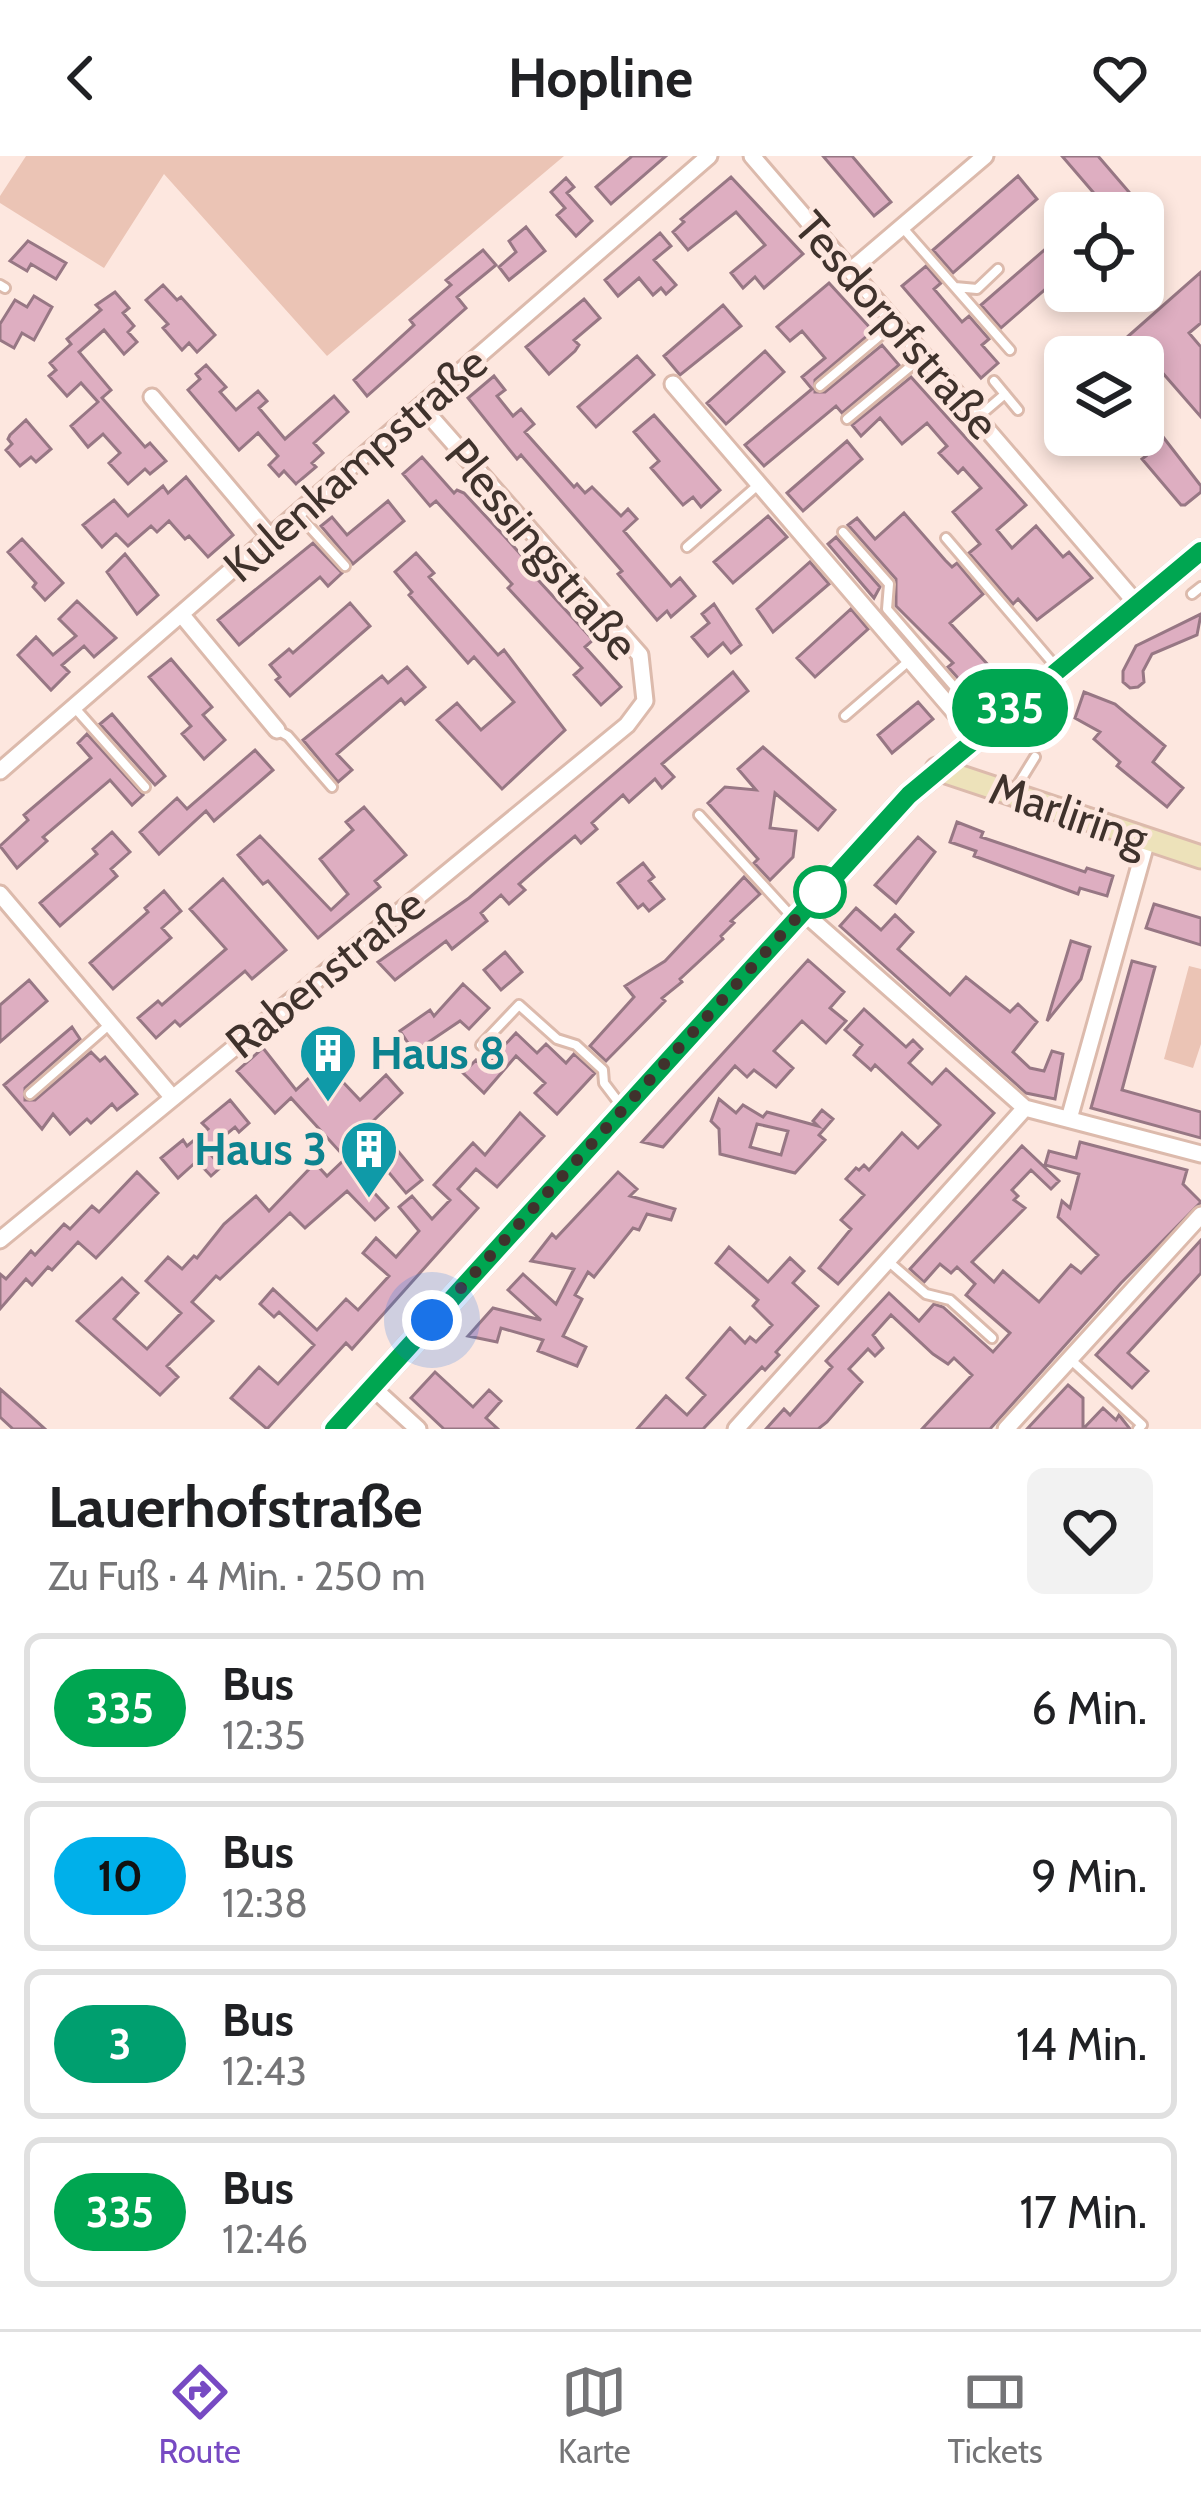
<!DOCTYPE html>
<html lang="de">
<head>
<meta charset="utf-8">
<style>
	body { margin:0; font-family:Cabin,sans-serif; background:#f2f2f2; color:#202124; height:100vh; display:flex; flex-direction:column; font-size:45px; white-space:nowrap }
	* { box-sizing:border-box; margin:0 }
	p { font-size:39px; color:#757577 }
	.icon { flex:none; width:66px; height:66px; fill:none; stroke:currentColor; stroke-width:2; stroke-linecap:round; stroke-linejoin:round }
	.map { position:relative; height:1273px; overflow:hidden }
	.sheet { display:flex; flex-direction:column; background:#fff; flex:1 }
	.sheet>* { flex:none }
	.badge { padding:0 24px; border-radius:39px; font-size:42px; line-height:78px }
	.tools { position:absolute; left:1044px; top:36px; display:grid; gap:24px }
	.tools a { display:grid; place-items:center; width:120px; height:120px; border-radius:18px; background:#fff; box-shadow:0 6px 18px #0003; font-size:60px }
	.you { position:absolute; width:60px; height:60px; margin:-30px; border:9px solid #fff; border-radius:50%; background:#1a73e8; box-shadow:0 0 0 18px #1a73e833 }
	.map>.badge { position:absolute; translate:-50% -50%; box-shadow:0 0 0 6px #fff }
	.round { display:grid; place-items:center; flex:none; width:126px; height:126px; border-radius:18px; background:#f2f2f2 }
	.head { display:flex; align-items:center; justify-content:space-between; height:204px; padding:0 48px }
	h1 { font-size:57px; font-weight:700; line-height:90px }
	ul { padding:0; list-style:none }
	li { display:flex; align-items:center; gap:36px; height:150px; margin:0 24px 18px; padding:0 24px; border:6px solid #e0e0e0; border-radius:18px }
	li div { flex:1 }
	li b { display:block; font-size:45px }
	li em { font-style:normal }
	li .badge { min-width:132px; font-weight:700; text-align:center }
	header { display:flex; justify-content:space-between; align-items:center; height:156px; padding:0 48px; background:#fff; font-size:54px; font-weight:700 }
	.tabs { display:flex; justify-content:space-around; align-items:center; height:168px; border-top:3px solid #e0e0e0; background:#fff; font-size:33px; color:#757577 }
	.tabs a { display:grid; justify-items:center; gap:6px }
	.tabs .active { color:#774ac3 }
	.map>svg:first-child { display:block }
	.green { fill:#ebc4b5 }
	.building { fill:#deaec1; stroke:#977784; stroke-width:3; fill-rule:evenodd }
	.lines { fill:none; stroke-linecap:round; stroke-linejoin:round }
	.lane-casing { stroke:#dcbaac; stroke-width:14 }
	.street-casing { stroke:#dcbaac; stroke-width:21 }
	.secondary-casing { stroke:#dcbaac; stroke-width:27 }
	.lane { stroke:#fff; stroke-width:8 }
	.street { stroke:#fff; stroke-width:15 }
	.secondary { stroke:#ede2ba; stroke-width:21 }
	.line-casing { stroke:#fff; stroke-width:27 }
	.line { stroke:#00a651; stroke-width:18 }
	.walk { stroke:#3f322c; stroke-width:12; stroke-dasharray:0 21.6 }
	.stop-dot { fill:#fff; stroke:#00a651; stroke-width:6 }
	.labels { text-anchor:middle; stroke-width:9; stroke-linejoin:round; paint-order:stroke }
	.street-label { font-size:45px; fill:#3f322c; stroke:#fde7df }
	.culture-label { font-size:45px; font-weight:bold; fill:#0d838f; stroke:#fde7df; text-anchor:start }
</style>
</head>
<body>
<header><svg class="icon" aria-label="back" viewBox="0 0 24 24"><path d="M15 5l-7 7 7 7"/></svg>Hopline<svg class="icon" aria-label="heart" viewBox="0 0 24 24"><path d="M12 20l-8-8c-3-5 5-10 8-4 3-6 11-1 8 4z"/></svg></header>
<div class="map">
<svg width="1201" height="1273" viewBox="0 0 1201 1273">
	<rect width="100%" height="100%" fill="#fde7df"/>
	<path class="green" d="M26,0H564L327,200L164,18L104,112L0,47V40Z
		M1189,810L1201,813V888L1193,912L1164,903Z"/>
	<path class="building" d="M632,0H666L611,48L596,31Z
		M823,0H852L891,46L874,60Z
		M1062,0H1098L1147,57H1111Z
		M1018,20L1037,43L953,117L933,94Z
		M731,21L803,98L764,132L755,121L743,132L731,117L765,89L736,56L688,94L673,76L684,66L681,63Z
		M566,22L574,31L567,37L592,65L576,80L557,59L565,52L551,36Z
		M526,71L545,95L509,124L499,111L516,96L509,85Z
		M1065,76V116L1001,172L981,149Z
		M660,77L671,90L654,104L676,129L666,138L661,132L653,139L639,122L618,140L605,124Z
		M28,85L66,107L56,123L31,108L27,115L10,105Z
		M483,94L496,109L457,141L466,152L367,240L354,224L414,169L410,164L451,129L446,124Z
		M926,110L941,127L934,133L962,166L969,160L989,183L982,189L998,207L981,222L902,130Z
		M1201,116V167L1189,177L1201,191V261L1147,199L1141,201L1125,183Z
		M829,127L873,175L815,224V236H825L882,189L899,209L842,257L836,250L764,310L745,289L812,233L802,221L825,202L802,175L790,185L777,171Z
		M163,129L177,144L181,141L215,179L197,196L189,187L182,194L163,172L168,168L146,144Z
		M115,136L129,152L123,157L134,170L128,176L137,186L124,198L104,174L79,196L111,234L102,242L145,291L150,287L166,305L150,318L145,313L128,328L109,307L120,297L103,278L88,291L71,270L98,246L81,227L67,240L49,220L56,214L50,207L71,188L67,183L101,154L96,149Z
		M34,140L52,151L34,184L22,177L14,192L0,184V168L15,144L27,151Z
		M584,143L600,162L574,184L579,189L575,195L549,218L526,191Z
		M723,149L741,170L680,219L664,200Z
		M765,195L784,216L726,268L707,247Z
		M637,200L654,219L596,271L578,251Z
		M206,209L226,231L220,236L236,254L258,235L267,245L259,252L285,283L334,240L348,256L314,287L323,297L312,307L316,311L296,328L284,315L279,320L269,309L278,300L258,277L239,294L188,234L200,223L196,218Z
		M494,220L505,234L497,240L513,260L521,253L534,268L525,276L574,331L577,328L585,337L592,331L621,360L628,353L637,363L624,375L671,430L680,422L695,440L671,461L667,455L657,464L618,418L622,415L521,299L517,303L468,242Z
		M911,221L1026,349L997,374L1012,392L1036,370L1063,401L1069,396L1092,422L1037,464L1018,443L1013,448L969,397L980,388L953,356L981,332L963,312L958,317L939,297L947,290L927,267L902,288L880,262L861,280L852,269Z
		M1143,255L1201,330V336L1185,349H1181L1142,303L1146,300L1129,279H1143Z
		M654,259L720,334L701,351L693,341L683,349L651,312L659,305L634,276Z
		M26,264L51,293L36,306L31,301L20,310L6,294L12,288L8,283L10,279Z
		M847,285L862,303L803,355L787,337Z
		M422,301L454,337L457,334L464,337L506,382L532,411L529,414L593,484L585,491L621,531L601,549L574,519L582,512L508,432L512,428L436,345L430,350L403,318Z
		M186,321L233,379L208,401L189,380L185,383L169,365L157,376L151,370L128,390L116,378L102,391L83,369L114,344L128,360L163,330L168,337Z
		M388,345L404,365L353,408L321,370L332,361L347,379Z
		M904,357L945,404L952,411L957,407L983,438L950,467L989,510L966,531L948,511L953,507L896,450V423L848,369L857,362L875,383Z
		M768,360L787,381L733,427L714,406Z
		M836,381L880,431L874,442L828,388Z
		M22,383L63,427L45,444L33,431L36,427L8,396Z
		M313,387L342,417L328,430L320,421L239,489L218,464Z
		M416,397L434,417L429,421L498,499L504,494L565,574L502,633L437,564L457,547L481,574L514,546L474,501L468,507L409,439L412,436L395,416Z
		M125,398L158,439L137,458L107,416Z
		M810,406L829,428L773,476L757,453Z
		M77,445L116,482L94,501L84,490L62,509L69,516L51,534L18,499L36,481L53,499L76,480L59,463Z
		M350,447L370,470L290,540L276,524L280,521L270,509L289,493L293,497Z
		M714,448L741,489L731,497L723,487L708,500L692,481L709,467L702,458Z
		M851,453L868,473L815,521L797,502Z
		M1201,458L1197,479L1152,498L1143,515L1144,526L1138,531L1130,532L1123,526V515L1136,490Z
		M171,503L212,551L203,559L225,584L204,603L182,578L191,570L149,521Z
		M407,511L425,531L405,548L401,543L337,598L352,614L338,626L303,584L382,520L388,527Z
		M733,516L748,535L662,608L674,621L662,632L655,623L629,646L623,639L592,667L597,673L581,687L575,680L549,702L519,728L525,734L509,748L501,739L481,757L487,765L452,793L446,785L395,824L378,806L469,742Z
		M1084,536L1115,548L1165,590L1153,606L1183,632L1167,651L1117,610L1120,606L1094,583L1100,576L1075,562Z
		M918,546L933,563L892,597L878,579Z
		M112,558L165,620L155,629L100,568Z
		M87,578L143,639L132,649L110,624L43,681L47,685L17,712L0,690L28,664L24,659L91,602L78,587Z
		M763,591L835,654L818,674L775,637L770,672L796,675L793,701L770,724L754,707L758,703L708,647L725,631L756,634L738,613Z
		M255,594L273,614L214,665L206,655L159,698L140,676L177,642L187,653Z
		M364,651L406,699L375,725L380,731L318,782L268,725L263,728L238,699L260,680L331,754L348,738L320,703L353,674L346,666Z
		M957,666L983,676L981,681L1085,716L1087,712L1113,720L1107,740L1080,732L1078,738L974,700L976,695L950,686Z
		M112,676L130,696L111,713L117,720L60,770L40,747L97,698L93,693Z
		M918,681L935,696L896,747L875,729Z
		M643,707L654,721L649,725L664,743L649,755L643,748L638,752L618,727Z
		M744,721L760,738L731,765L734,767L721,780L723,783L680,823L682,826L662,842L665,845L606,905L590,890L634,841L625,830L665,805Z
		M223,723L286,794L252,823L245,815L180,870L175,865L156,882L138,862L158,845L162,849L226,793L190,753Z
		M164,735L181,755L162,772L171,782L113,833L90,807L148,756L145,752Z
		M1154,748L1201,762V789L1146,772Z
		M856,752L881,774L895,759L913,776L898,793L950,839L966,821L1010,856L1018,848L1037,866L1013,896L1030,912L1044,915L1052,895L1063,898L1055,943L1026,937L840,770Z
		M1071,785L1090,791L1081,823L1047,865Z
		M505,796L522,816L501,834L484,814Z
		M808,804L844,836L830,852L846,865L826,887L802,865L774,895L793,912L776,931L754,914L747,921L735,910L663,991L642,986Z
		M1132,805L1155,811L1122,934L1201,956V982L1091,952Z
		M29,824L47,845L0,886V849Z
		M463,828L489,852L469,873L460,865L414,896L400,875L430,854L434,860Z
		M864,853L906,891L913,884L922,893L909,907L932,928L946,913L994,957L838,1128L819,1112L851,1073L841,1064L864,1039L846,1023L856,1012L859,1014L864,1009L869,1014L902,977L918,992L940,969L875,909L871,914L854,899L862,889L845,874Z
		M72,871L80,883L25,932V944H35L91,896L100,905L105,901L137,938L117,954L112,948L91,967L87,963L70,978L53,958L42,973L4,929Z
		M516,877L537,897L546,888L566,907L574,898L595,917L557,958L535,937L545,927L516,900L484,937L463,917L476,904L484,911Z
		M263,892L296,934L325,907L360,944L386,919L402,937L373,965L422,1024L406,1037L359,981L341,997L291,942L275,957L237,915Z
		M719,943L736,957L743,949L763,961L767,956L818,970L813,965L822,954L833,963L819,979L825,984L795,1017L720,998L719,973L711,965ZM757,968L788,975L781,999L750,991Z
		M230,944L249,967L239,976L235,971L207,994L221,1011L211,1020L197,1005L178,1022L161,1002L183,984L187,990L208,973L202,967Z
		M520,957L544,980L497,1031L476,1013L458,1033L478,1052L352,1193L346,1187L267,1273L231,1242L259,1211L278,1228L314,1189L279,1156L274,1161L260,1148L273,1133L317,1174L346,1143L358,1154L389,1120L363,1097L376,1082L396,1101L419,1075L399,1051L412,1040L432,1063L450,1044L434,1029L473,987L485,999Z
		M1080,986L1187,1014L1183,1028L1201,1046L1121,1127L990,1273H922L972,1219L954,1202L948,1208L933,1198L891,1159L873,1179L883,1192L875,1200L868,1193L849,1213L862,1226L827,1266L818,1273H766L784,1253L790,1259L832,1211L826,1205L889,1137L919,1165L934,1148L943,1151L993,1196L1010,1177L966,1139L975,1128L957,1111L951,1117L940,1108L924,1126L910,1113L1022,990L1059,1025L1051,1033L1031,1014L1012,1034L1018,1040L1014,1044L1025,1052L972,1106L994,1126L1003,1115L1039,1146L1071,1109L1081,1117L1098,1099L1058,1061L1062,1045L1070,1052L1079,1018L1045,1009L1049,995L1076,1002Z
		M344,1004L388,1052L375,1064L347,1035L305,1072L290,1057L220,1123L216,1120L192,1146L213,1165L167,1210L178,1221L160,1239L77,1165L122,1122L138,1137L114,1163L147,1193L181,1157L146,1125L168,1101L182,1113L194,1100L197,1102L224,1068L256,1040L269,1055L315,1007L327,1020Z
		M137,1016L158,1037L96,1102L78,1086L52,1114L48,1111L32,1129L26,1123L0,1153V1118L6,1123L31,1095L35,1099L64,1068L70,1073L92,1050L99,1056Z
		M618,1016L637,1033L630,1040L675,1053L671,1064L647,1058L639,1074L633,1072L594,1121L588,1116L575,1139L582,1143L563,1180L586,1191L577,1210L538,1195L543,1184L501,1172L497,1186L468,1180L493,1152L541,1164L508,1134L523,1118L556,1148L574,1113L531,1105L552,1078L556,1082Z
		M1201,1084V1117L1128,1197L1148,1215L1132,1232L1096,1199Z
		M729,1091L768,1126L790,1102L804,1115L793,1127L818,1150L776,1196L779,1199L765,1214L762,1211L703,1273H637L666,1240L687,1259L705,1239L687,1222L730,1172L745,1187L750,1181L756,1186L772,1169L753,1150L758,1144L716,1107Z
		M435,1216L473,1251L489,1234L501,1245L486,1262L498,1273H444L411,1242Z
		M1068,1229L1083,1242V1273L1103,1252L1116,1264L1119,1259L1130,1273H1027Z
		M0,1233L24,1254L45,1273H13L0,1261Z"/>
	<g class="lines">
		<defs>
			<path id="lane" d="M902,71L1010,194
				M0,129L5,132
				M955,131L977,133L998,113
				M994,225L1018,254
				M820,230L895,167
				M978,261L1005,238
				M847,263L923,200
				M298,358L345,410
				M843,376L889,428L887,453L988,570
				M946,382L1057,512
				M687,391L758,329
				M1192,438L1201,431
				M74,551L145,631
				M845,560L910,504
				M277,574L288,580L332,631
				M1014,635L1035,601
				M699,659L794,763
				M481,889L519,849L557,883L576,889L603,914L604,927L623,952
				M30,938L110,868
				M889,1106L926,1138L950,1144L992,1182
				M1070,1203L1142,1269L1138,1273"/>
			<path id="street" d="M752,0L1137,448
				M850,115L985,0
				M673,228L975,580
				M152,241L270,381
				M181,458L277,574
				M0,615L709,0
				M0,738L173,942
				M803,756L1025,952L1201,998
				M1069,963L1147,684
				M0,1084L627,569L645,545L640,499L421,250
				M372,1231L418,1273
				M736,1273L1025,952
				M1006,1273L1201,1059"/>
			<path id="secondary" d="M937,613L1201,701
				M334,1273L909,639L1201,395"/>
		</defs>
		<use href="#lane" class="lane-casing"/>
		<use href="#street" class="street-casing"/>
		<use href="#secondary" class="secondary-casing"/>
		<use href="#lane" class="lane"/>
		<use href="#street" class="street"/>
		<use href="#secondary" class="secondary"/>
	</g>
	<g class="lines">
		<defs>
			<path id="line" d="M334,1273L909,639L1201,395"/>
		</defs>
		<use href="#line" class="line-casing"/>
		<use href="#line" class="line"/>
		<path class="walk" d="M432,1164L820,736"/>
	</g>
	<defs>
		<symbol id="building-pin" viewBox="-11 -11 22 30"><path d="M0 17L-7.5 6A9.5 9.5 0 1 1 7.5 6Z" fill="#0f9aa8" stroke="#fde7df"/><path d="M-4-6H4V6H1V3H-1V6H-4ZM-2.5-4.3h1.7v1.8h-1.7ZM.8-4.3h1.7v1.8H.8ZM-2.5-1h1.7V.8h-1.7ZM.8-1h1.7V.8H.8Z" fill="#fff"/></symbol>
	</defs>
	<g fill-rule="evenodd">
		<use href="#building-pin" x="295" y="864" width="66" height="90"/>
		<use href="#building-pin" x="336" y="960" width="66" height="90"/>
	</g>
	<circle class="stop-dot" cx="820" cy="736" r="24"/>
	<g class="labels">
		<g class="street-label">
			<text transform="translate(897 169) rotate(49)" y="16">Tesdorpfstraße</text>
			<text transform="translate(355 308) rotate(-41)" y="16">Kulenkampstraße</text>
			<text transform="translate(542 393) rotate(50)" y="16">Plessingstraße</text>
			<text transform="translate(1069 657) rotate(19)" y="16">Marliring</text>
			<text transform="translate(325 817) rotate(-39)" y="16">Rabenstraße</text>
		</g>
		<g class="culture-label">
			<text x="370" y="913">Haus 8</text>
			<text x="327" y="1009" text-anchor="end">Haus 3</text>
		</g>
	</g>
</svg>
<div class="tools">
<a><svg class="icon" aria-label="locate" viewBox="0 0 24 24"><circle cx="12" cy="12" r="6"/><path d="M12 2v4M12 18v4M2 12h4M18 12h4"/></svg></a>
<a><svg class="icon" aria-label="layers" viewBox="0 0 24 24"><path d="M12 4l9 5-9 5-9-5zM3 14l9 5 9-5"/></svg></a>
</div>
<div class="you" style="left:432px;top:1164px"></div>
<b class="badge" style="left:1010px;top:552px;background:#00a651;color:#fff">335</b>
</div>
<section class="sheet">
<div class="head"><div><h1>Lauerhofstraße</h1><p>Zu Fuß · 4 Min. · 250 m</p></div><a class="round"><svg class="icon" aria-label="heart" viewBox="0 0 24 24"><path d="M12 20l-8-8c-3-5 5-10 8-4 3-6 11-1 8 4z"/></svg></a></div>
<ul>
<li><span class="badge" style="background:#00a651;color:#fff">335</span><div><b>Bus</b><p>12:35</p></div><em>6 Min.</em></li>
<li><span class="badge" style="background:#00b0ea;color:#111">10</span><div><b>Bus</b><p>12:38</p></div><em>9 Min.</em></li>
<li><span class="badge" style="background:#009f6f;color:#fff">3</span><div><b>Bus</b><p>12:43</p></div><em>14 Min.</em></li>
<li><span class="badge" style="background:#00a651;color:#fff">335</span><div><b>Bus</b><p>12:46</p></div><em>17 Min.</em></li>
</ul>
</section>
<nav class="tabs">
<a class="active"><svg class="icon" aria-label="directions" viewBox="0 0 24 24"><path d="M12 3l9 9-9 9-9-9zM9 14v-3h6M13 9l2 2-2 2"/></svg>Route</a>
<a><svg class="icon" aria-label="map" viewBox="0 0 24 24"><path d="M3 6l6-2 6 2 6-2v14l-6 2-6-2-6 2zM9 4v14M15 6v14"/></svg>Karte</a>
<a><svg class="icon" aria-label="tickets" viewBox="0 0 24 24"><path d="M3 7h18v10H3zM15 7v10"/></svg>Tickets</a>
</nav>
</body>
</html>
